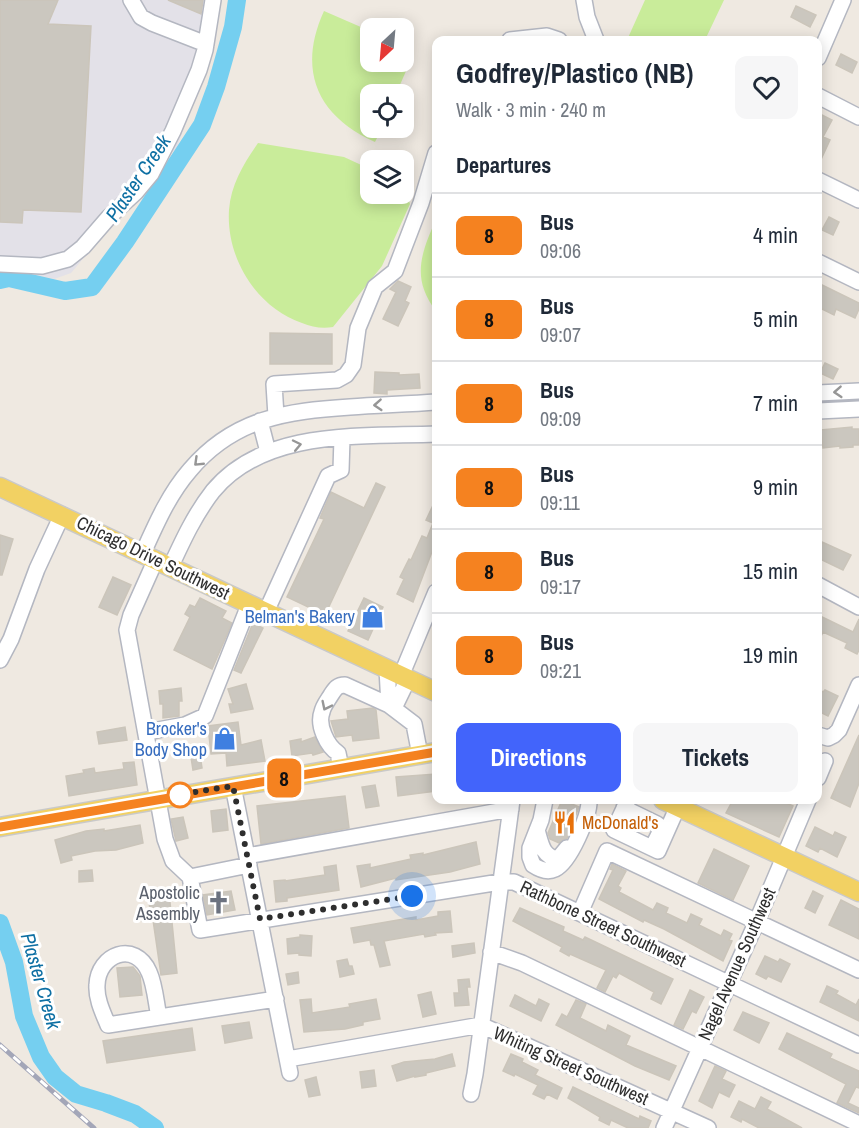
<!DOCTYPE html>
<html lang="en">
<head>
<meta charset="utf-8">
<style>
	body { margin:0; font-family:"Archivo Narrow",sans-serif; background:#f6f6f7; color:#1f2937; height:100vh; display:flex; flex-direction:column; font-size:22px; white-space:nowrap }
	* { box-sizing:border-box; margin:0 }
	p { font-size:20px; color:#747a83 }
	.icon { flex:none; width:33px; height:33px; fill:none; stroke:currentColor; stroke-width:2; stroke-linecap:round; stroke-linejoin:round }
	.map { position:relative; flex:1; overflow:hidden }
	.sheet { position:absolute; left:432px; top:36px; width:390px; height:768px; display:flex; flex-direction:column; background:#fff; border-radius:12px; box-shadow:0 3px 15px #0003 }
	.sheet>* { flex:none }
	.badge { padding:0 12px; border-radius:9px; font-size:21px; line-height:39px }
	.needle { width:39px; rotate:206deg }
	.buttons { position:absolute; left:360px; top:18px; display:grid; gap:12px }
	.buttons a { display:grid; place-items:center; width:54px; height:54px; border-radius:12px; background:#fff; box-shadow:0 3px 15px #0003; font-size:30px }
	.you { position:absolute; width:30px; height:30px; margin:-15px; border:4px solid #fff; border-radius:50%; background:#1a73e8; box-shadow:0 0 0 9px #1a73e833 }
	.map>.badge { position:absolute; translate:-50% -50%; box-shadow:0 0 0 3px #fff }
	h2 { padding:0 24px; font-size:22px; line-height:54px }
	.round { display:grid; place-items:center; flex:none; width:63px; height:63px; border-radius:12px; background:#f6f6f7 }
	.head { display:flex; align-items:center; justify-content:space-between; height:102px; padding:0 24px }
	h1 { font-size:28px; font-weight:700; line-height:45px }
	.cta { display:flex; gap:12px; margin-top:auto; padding:12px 24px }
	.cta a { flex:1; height:69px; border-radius:12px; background:#4264fb; color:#fff; font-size:24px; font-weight:700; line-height:69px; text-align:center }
	.cta a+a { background:#f6f6f7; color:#1f2937 }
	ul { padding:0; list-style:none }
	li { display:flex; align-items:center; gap:18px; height:84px; padding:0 24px; border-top:2px solid #e0e1e3 }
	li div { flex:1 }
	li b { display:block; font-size:22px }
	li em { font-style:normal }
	li .badge { min-width:66px; font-weight:700; text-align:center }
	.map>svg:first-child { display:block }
	.industrial { fill:#e3e1e8 }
	.pitch { fill:#c9ec9a }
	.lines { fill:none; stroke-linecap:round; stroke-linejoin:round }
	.river { stroke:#75cff0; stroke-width:18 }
	.building { fill:#cbc7bf; stroke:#cbc5ba; stroke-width:1.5 }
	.minor-casing { stroke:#b4b7c1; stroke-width:18 }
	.major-casing { stroke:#c9c9c9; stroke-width:21 }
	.minor { stroke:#fff; stroke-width:15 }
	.major { stroke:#f2d163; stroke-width:18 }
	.rail-casing { stroke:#a3a6b8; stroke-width:5 }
	.rail { stroke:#fff; stroke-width:3; stroke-dasharray:9; stroke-linecap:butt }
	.oneway { stroke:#969696 }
	.line-casing { stroke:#fff; stroke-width:14 }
	.line { stroke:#f58220; stroke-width:9 }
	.walk { stroke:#2e2e2e; stroke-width:6; stroke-dasharray:0 10.8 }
	.stop-dot { fill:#fff; stroke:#f58220; stroke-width:3 }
	.labels { text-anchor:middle; stroke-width:6; stroke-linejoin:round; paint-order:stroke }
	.street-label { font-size:18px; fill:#2e2e2e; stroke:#fff }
	.shop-label { font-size:18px; fill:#366cbe; stroke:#fff; text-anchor:end }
	.food-label { font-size:18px; fill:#c56008; stroke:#fff; text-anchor:start }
	.worship-label { font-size:18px; fill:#5b616d; stroke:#fff; text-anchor:end }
	.water-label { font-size:20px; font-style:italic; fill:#0d6fa3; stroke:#fff }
</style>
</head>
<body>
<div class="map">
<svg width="859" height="1128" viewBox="0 0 859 1128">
	<rect width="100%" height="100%" fill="#efe9e1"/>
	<path class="industrial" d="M0,0H218L210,60L177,147L71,273L54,279L36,275L0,274Z"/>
	<path class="pitch" d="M645,0H724L705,40H627Z
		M324,11L370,31V62H404V45L410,48L413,55L396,94H370V128H382L375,142C317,116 297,70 324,11Z
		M258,143L344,157L370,169V194H404V188L410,204L382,266L333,327C322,329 312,327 302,323C256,307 226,258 229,210C231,184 244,163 258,143Z
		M436,219L435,265L436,311C411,278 421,254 436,219Z"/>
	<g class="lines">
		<path class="river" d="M0,280L9,278L65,291L92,287L125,242L202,125L216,87L233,27L237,0
			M0,923L14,962L24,1016L41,1057L55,1077L76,1094L106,1103L135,1114L155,1128"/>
	</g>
	<path class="building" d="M0,0H58L48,24L91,26L81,212L23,210L22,223L0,222Z
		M168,0H203L201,14Z
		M796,6L816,15L810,27L791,17Z
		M841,54L857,62L852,73L836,65Z
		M818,113L832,120L823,137L830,140L818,166Z
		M829,217L839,222L833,235L822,230Z
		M398,281L411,287L405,301L409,303L398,326L383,319L396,292L390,289Z
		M818,283L859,303V309L855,318L836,309L834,315L818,307Z
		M270,333L332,334V364H270Z
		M825,363L838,369L833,379L820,373Z
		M375,372L399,373V375L419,374L420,388L387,390V394L374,393Z
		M852,427V429H859V445H853V447L840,448V446L823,448L821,430Z
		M376,483L385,487L325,615L287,597L324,519L320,518L331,492L364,508Z
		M436,499V541L413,602L397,594L404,579L400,577L409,559L411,560L422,536L427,538L433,523L426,520Z
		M0,535L13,539L2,575H0Z
		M822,542L851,555L843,570L818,558V552Z
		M113,577L131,585L117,615L99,607Z
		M200,598L226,611L222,618L232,623L212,669L174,650L190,617L185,614L190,605L195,607Z
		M364,598L383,607L368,640L348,631Z
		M818,615L853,632L859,619V650L857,654L845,648L847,643L823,632L818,643Z
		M253,623L263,628L241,673L234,670Z
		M246,684L253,709L231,713L229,704H233L228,689Z
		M181,688L182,701H179V716L163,718V704H160L159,691Z
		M818,689L823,692L825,690L838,696L828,716L818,711Z
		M373,708L376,710L379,738L353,741L352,735L336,737L331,721L348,719L347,711Z
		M238,722L241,745L261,740L265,761L227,766L226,753L211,754L208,726Z
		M125,727L127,740L99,744L97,732Z
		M859,735V783L850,807L831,798Z
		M315,737L323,752L313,755L312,753L292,756L290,741L301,739V742Z
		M200,755L202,768L193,770L191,757Z
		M134,762L137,785L69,796L66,776L84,773L83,770L94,768L95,773L124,769L123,763Z
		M436,774V791L398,796L396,777Z
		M375,785L379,806L366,808L362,787Z
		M345,796L349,828L261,844L257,806Z
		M562,800L579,807L567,838L559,843L550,839L548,833Z
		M733,800H779L793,806L779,837L726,813Z
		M226,809L228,830L213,832L211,811Z
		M183,817L188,838L176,841L171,819Z
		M140,825L143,843L116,850L95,851L71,856L72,860L61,863L55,840L86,831L104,829V831Z
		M815,827L833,836L835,832L846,837L837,857L820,848L818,852L806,846Z
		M476,842L480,864L450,872L396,880V878L361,887L357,866L370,864V868L411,859L410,855L423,853V855Z
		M714,849L749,866L733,900L698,883Z
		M612,864L626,871L618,886L621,888L619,892L653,910L657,903L668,908L666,913L687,923L691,914L702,919L699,925L721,936L724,930L732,934L729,940L732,941L723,961L664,929L644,920L643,922L599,899L613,870L610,869Z
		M336,865L339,890L287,898V901L276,902L274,881L285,880V881L325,875L324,867Z
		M92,870L93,881L79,882V871Z
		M231,891L235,910L207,915L203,895Z
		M813,891L823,896L815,913L805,908Z
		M169,892L177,973L161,975L153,920L142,921L141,910H150L148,894Z
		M841,900L859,909V939L829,925Z
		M520,908L564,927L563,931L583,940L585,937L673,979L661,1004L651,999L654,992L619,973L616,978L613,976L605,992L597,988L606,970L570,954L569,956L560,951L562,947L513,921Z
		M450,911L452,932L435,933L436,935L425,937L424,934L384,941L390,965L380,967L374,945H371L370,940L354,943L351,928L416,917V920L438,916V912Z
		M300,935L312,936L311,956L299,955V953L288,954L287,939L300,937Z
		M474,943L475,953L453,957L452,946Z
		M765,956L778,962L780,959L790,964L781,982L768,976L766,979L756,974Z
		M347,959L349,966H352L354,974L340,977L337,961Z
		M133,967L140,976L142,995L120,997L117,968Z
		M298,972L299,983L288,985L286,974Z
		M469,979L470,987H467L469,1005L455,1006L454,993H459L458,980Z
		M827,986L838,991L836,994L856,1005L859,999V1021L820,1002Z
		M690,990L704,997L696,1013L692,1011L683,1029L674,1025Z
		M431,992L436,1014L423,1017L418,995Z
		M515,995L536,1006L539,999L549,1004L541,1021L510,1006Z
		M311,999L312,1013L350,1007L349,1004L376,999L380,1019L363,1022V1025L345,1029L304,1032L300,1000Z
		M576,1000L586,1004L580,1018L606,1031L608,1025L630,1036L626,1045L676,1066L669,1080L635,1066L556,1025L562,1014L567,1017Z
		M743,1012L769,1023L759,1043L734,1030Z
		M249,1022L252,1038L225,1043L222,1026Z
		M192,1028L195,1050L107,1063L103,1041Z
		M787,1033L832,1054L830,1058L859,1071V1088L856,1087L848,1103L859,1108V1113L837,1103L846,1084L779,1049Z
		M452,1054L455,1066L426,1073V1075L415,1077V1076L397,1081L392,1066L404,1062L435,1059Z
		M511,1054L523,1059L522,1062L538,1070L535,1075L562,1088L557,1099L547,1094L544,1099L533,1094L538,1085L515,1074L514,1076L503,1071Z
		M715,1066L726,1071L722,1079L735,1085L729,1097L719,1092L712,1108L699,1101Z
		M374,1070L376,1086L362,1088L360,1072Z
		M316,1077L320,1095L309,1097L305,1080Z
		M573,1087L639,1119L640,1116L651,1121L648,1128H628L611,1120L609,1125L599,1120L600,1117L568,1098Z
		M761,1097L771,1102L767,1109L802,1128H759L742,1119L741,1122L731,1117L739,1101L755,1109Z"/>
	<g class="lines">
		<defs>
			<path id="minor" d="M131,0L141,17L152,23L206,44
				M584,0L587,17L596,40
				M510,40L547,36L559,40
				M818,58L843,0
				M818,96L859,117
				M818,180L859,200
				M818,262L859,282
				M0,264L42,266L68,259L83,247L109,217L136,192L151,174L173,131L199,70L205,50L213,0
				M818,393L859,391
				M818,411L859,409
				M276,416L274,384L337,380L346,375L353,365L358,328L375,287L395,271L421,203L436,153
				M260,421L268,452
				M143,553C156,524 169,494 190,470C234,418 287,411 350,407C379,405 408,404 436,402
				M156,559L131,615L127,630L165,839L173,861L190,877
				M171,566C183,540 195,514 213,491C265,428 363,437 436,434
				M818,585L859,607
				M266,612L328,476L341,470L342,438
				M0,660L11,639L37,569L62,515
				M387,669L389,705L414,724L420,755
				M401,676L436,592
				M394,708L408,679
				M147,732L185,725L205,716L249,605
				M818,735L828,738L834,735L839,730L859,685
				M341,768L338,753C327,746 317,725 322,712C323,706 328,700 331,695C335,689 337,685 345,685L389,705
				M818,778L825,761
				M233,786L290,1073
				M545,800L541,820L530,848V857L533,865C539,869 547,873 555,869C570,862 590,815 589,800
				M628,800L614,830L658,851L678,806
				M624,808L657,824L662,828L655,842
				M537,830C541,843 542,857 558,859L567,848
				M247,856L511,809
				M249,865L190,877L200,930L500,882H514L859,1045
				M580,913L607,851L859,970
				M491,952L522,963L859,1124
				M159,1017C156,1003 155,985 149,972C135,940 98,954 97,985C96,999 103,1013 108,1025L276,999
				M288,1059L481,1025L708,1128
				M471,1094L475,1074L512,800
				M664,1128L757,921L808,800"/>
			<path id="major" d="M0,487L436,692
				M663,800L859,892
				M0,827L436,752"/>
		</defs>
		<use href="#minor" class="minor-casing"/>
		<use href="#major" class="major-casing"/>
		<use href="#minor" class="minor"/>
		<use href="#major" class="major"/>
		<defs>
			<path id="rail" d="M0,1045L94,1128"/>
		</defs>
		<use href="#rail" class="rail-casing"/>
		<use href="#rail" class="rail"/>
	</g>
	<defs><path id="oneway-chevron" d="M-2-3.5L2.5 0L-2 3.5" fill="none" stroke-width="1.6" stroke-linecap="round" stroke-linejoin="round" transform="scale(1.5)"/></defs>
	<g class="oneway">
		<use href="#oneway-chevron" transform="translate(838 392) rotate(176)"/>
		<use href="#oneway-chevron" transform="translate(378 405) rotate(176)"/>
		<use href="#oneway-chevron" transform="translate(297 445) rotate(-12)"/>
		<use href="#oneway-chevron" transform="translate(198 462) rotate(136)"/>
		<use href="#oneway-chevron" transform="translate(326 706) rotate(116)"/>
	</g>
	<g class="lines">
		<defs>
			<path id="line" d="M0,827L436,752"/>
		</defs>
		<use href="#line" class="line-casing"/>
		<use href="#line" class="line"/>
		<path class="walk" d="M180,795H177L233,786L260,919L412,896"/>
	</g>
	<defs>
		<symbol id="shop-bare" viewBox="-9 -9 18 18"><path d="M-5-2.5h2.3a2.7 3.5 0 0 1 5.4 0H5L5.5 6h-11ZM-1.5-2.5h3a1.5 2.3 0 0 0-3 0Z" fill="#3f7fe0" stroke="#fff" stroke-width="2.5" paint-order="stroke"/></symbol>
		<symbol id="restaurant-bare" viewBox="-9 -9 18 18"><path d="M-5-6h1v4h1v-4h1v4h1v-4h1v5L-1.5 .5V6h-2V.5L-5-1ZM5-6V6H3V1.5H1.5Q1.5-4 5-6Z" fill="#e8710a" stroke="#fff" stroke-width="2.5" paint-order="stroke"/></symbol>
		<symbol id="church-bare" viewBox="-9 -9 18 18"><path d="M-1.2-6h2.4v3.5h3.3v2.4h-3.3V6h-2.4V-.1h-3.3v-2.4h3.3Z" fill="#6b7280" stroke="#fff" stroke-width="2.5" paint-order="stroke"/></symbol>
	</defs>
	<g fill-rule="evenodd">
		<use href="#shop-bare" x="356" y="600" width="33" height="33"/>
		<use href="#shop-bare" x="208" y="722" width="33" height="33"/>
		<use href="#restaurant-bare" x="548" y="806" width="33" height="33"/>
		<use href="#church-bare" x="202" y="886" width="33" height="33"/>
	</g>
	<circle class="stop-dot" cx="180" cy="795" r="12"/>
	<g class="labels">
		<g class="street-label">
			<text transform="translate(153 558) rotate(26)" y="6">Chicago Drive Southwest</text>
			<text transform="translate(603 924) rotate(25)" y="6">Rathbone Street Southwest</text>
			<text transform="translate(737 964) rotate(-66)" y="6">Nagel Avenue Southwest</text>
			<text transform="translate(571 1066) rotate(24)" y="6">Whiting Street Southwest</text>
		</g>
		<g class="shop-label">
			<text x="355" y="623">Belman's Bakery</text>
			<text x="207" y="735">Brocker's<tspan x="207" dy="21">Body Shop</tspan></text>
		</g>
		<g class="food-label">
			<text x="582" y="829">McDonald's</text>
		</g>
		<g class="worship-label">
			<text x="200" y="899">Apostolic<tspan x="200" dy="21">Assembly</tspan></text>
		</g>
		<g class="water-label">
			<text transform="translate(138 178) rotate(-56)" y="7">Plaster Creek</text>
			<text transform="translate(41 981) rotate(74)" y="7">Plaster Creek</text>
		</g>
	</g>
</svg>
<div class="buttons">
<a><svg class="needle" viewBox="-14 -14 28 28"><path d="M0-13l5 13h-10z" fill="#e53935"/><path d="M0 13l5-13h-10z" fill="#747a83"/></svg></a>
<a><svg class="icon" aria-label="locate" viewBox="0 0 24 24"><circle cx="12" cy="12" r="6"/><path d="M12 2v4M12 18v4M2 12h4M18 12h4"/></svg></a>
<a><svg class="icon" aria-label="layers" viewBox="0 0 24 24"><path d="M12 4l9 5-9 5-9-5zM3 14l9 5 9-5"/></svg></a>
</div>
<div class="you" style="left:412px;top:896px"></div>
<b class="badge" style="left:284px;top:778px;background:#f58220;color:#111">8</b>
<section class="sheet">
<div class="head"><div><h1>Godfrey/Plastico (NB)</h1><p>Walk · 3 min · 240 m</p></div><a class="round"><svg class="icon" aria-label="heart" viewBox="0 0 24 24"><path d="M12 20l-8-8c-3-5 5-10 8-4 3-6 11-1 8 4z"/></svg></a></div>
<h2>Departures</h2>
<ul>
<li><span class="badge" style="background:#f58220;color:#111">8</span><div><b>Bus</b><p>09:06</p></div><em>4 min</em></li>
<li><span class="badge" style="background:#f58220;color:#111">8</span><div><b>Bus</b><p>09:07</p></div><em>5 min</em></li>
<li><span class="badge" style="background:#f58220;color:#111">8</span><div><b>Bus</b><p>09:09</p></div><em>7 min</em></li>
<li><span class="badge" style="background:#f58220;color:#111">8</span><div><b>Bus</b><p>09:11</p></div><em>9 min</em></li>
<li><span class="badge" style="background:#f58220;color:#111">8</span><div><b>Bus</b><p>09:17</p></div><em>15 min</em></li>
<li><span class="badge" style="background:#f58220;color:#111">8</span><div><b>Bus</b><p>09:21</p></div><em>19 min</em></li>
</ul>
<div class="cta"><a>Directions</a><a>Tickets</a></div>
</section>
</div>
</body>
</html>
